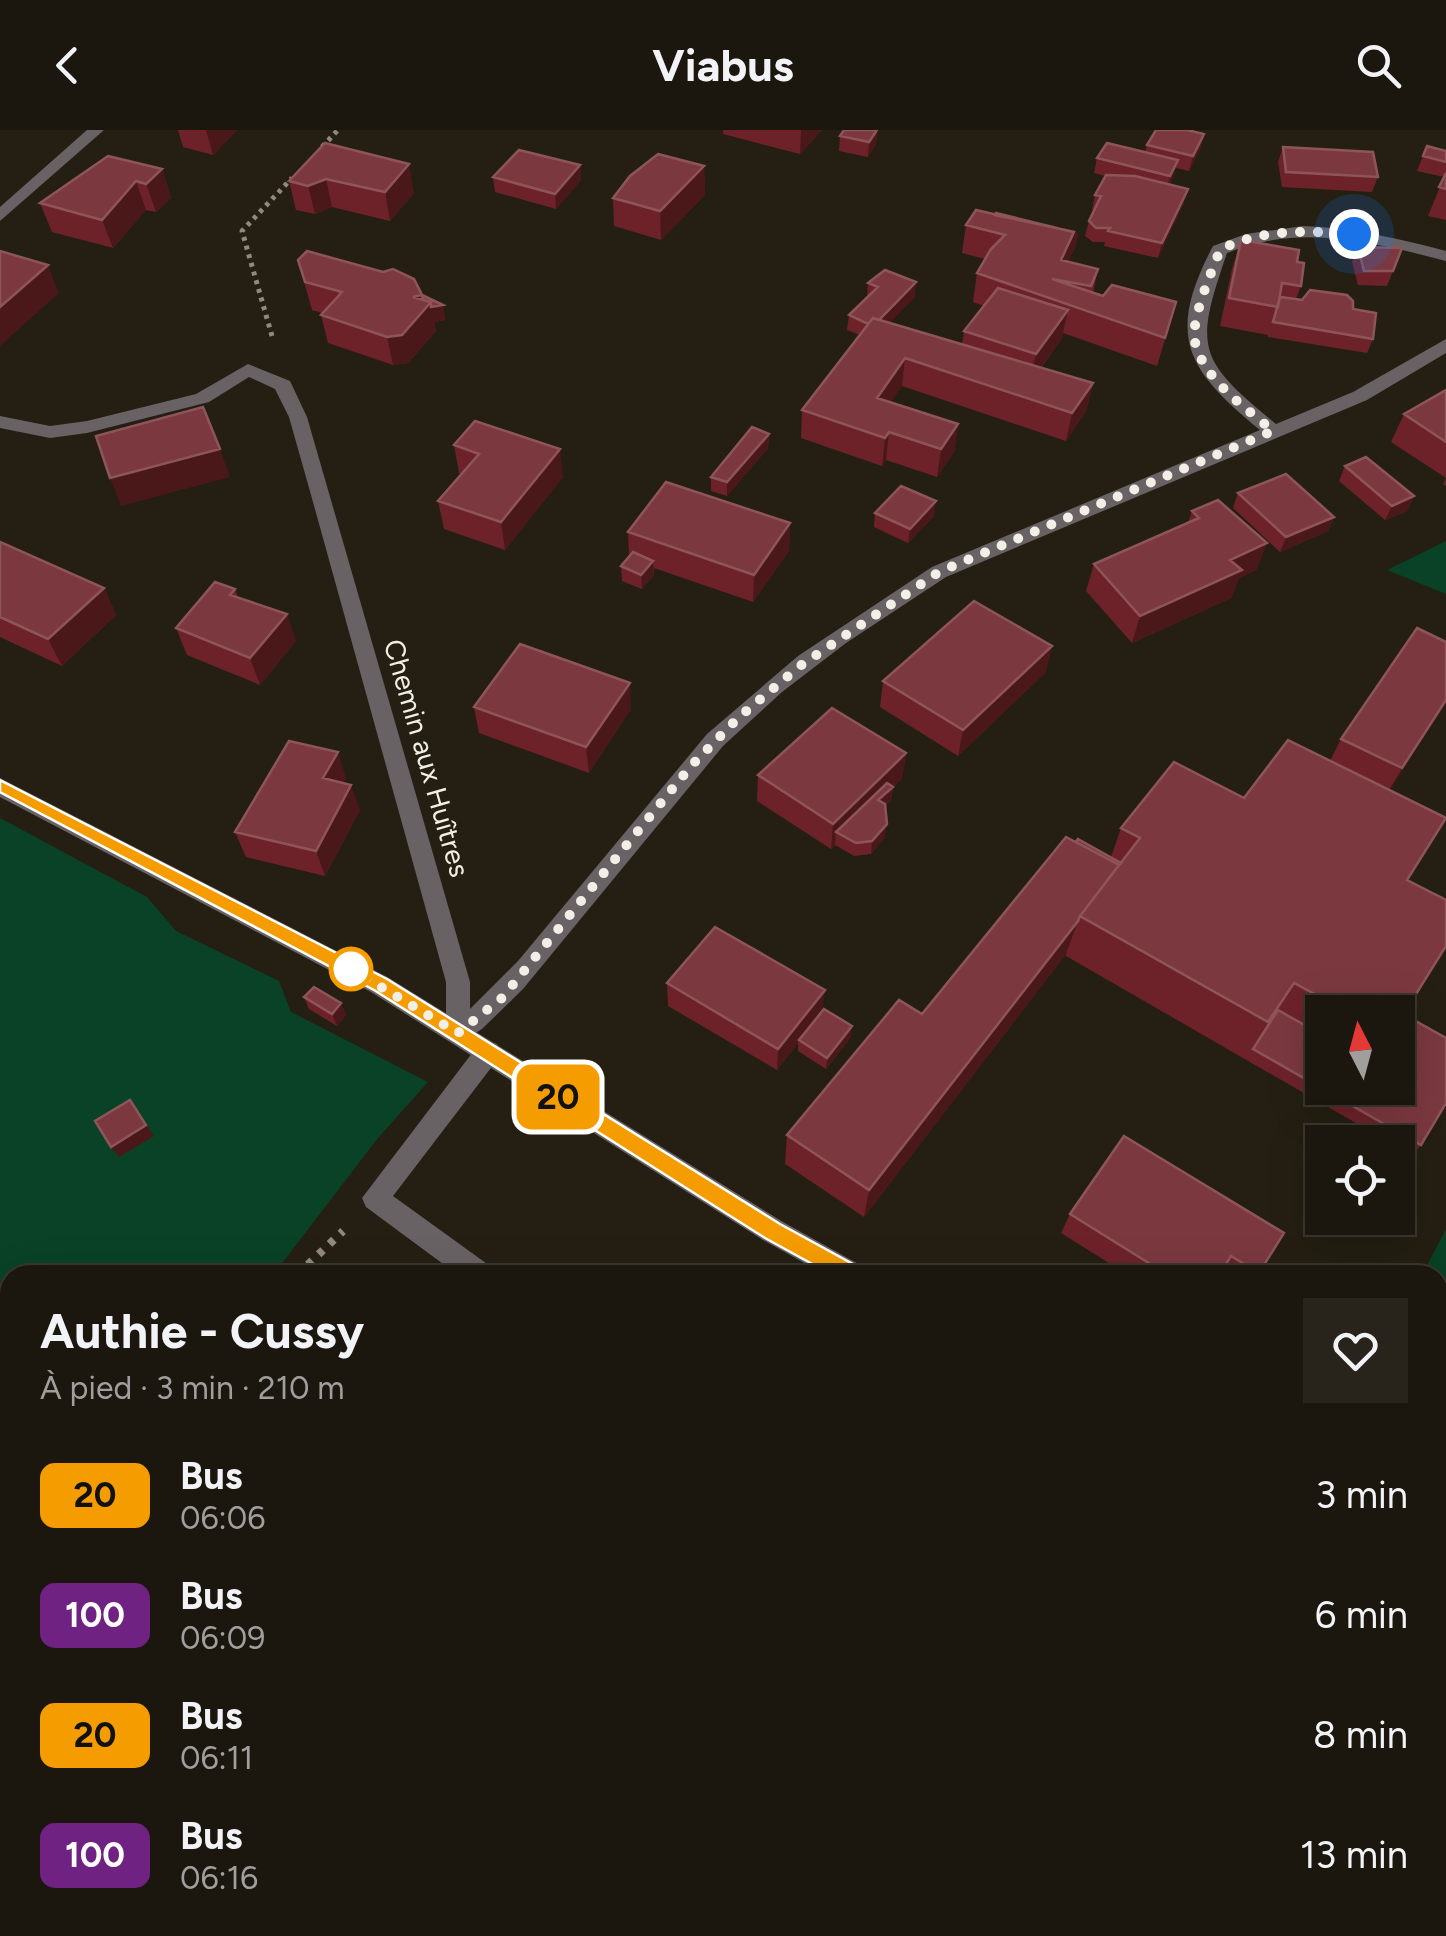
<!DOCTYPE html>
<html lang="fr">
<head>
<meta charset="utf-8">
<style>
	body { margin:0; font-family:Figtree,sans-serif; background:#28241c; color:#f1f3f6; height:100vh; display:flex; flex-direction:column; font-size:38px; white-space:nowrap }
	* { box-sizing:border-box; margin:0 }
	p { font-size:32px; color:#a09f9e }
	.icon { flex:none; width:55px; height:55px; fill:none; stroke:currentColor; stroke-width:2; stroke-linecap:round; stroke-linejoin:round }
	.map { position:relative; flex:1; overflow:hidden }
	.details { position:absolute; left:0px; top:1135px; width:1448px; height:672px; display:flex; flex-direction:column; background:#1b170e; border-radius:30px 30px 0 0; box-shadow:0 10px 40px #0002,0 0 0 2px #39362e }
	.details>* { flex:none }
	.badge { padding:0 20px; border-radius:15px; font-size:35px; line-height:65px }
	.needle { width:65px; rotate:354deg }
	.buttons { position:absolute; left:1305px; top:865px; display:grid; gap:20px }
	.buttons a { display:grid; place-items:center; width:110px; height:110px; border-radius:0px; background:#1b170e; box-shadow:0 10px 40px #0002,0 0 0 2px #39362e; font-size:50px }
	.you { position:absolute; width:50px; height:50px; margin:-25px; border:8px solid #fff; border-radius:50%; background:#1a73e8; box-shadow:0 0 0 15px #1a73e833 }
	.map>.badge { position:absolute; translate:-50% -50%; box-shadow:0 0 0 5px #fff }
	.round { display:grid; place-items:center; flex:none; width:105px; height:105px; border-radius:0px; background:#28241c }
	.head { display:flex; align-items:center; justify-content:space-between; height:170px; padding:0 40px }
	h1 { font-size:48px; font-weight:700; line-height:75px }
	ul { padding:0; list-style:none }
	li { display:flex; align-items:center; gap:30px; height:120px; padding:0 40px }
	li div { flex:1 }
	li b { display:block; font-size:38px }
	li em { font-style:normal }
	li .badge { min-width:110px; font-weight:700; text-align:center }
	header { display:flex; justify-content:space-between; align-items:center; height:130px; padding:0 40px; background:#1b170e; font-size:45px; font-weight:700 }
	.map>svg:first-child { display:block }
	.green { fill:#094227 }
	.lines { fill:none; stroke-linecap:round; stroke-linejoin:round }
	.path-far1 { stroke:#8e8a7f; stroke-width:5; stroke-dasharray:4 5; stroke-linecap:butt }
	.path { stroke:#8e8a7f; stroke-width:8; stroke-dasharray:6 9; stroke-linecap:butt }
	.service { fill:#696265; fill-rule:evenodd }
	.minor { fill:#696265; fill-rule:evenodd }
	.tertiary { fill:#696265; fill-rule:evenodd }
	.wall { fill:#6d222a; fill-rule:evenodd }
	.shaded-wall { fill:#4a1818 }
	.building { fill:#7b383f; stroke:#8e5559; stroke-width:2.5 }
	.line { fill:#f59c00; stroke:#fff; stroke-width:2.5 }
	.walk { stroke:#f2efe7; stroke-width:10; stroke-dasharray:0 18 }
	.stop-dot { fill:#fff; stroke:#f59c00; stroke-width:5 }
	.labels { text-anchor:middle; stroke-width:10; stroke-linejoin:round; paint-order:stroke }
	.street-label { font-size:28px; fill:#f2efe7; stroke:#241f12 }
</style>
</head>
<body>
<header><svg class="icon" aria-label="back" viewBox="0 0 24 24"><path d="M15 5l-7 7 7 7"/></svg>Viabus<svg class="icon" aria-label="search" viewBox="0 0 24 24"><circle cx="10" cy="10" r="6"/><path d="M15 15l6 6"/></svg></header>
<div class="map">
<svg width="1446" height="1806" viewBox="0 0 1446 1806">
	<rect width="100%" height="100%" fill="#241f12"/>
	<path class="green" d="M1446,411V464L1387,440Z
		M0,688L147,767L176,801L279,851L291,882L428,952L378,1008L273,1145H10V1303L0,1308Z
		M1446,1099V1404L1438,1400V1145H1422Z"/>
	<g class="lines">
		<path class="path-far1" d="M322,17L338,0
			M272,206L242,101L292,48"/>
		<path class="path" d="M297,1145L343,1101
			M0,1328L10,1323"/>
		<path class="service" d="M488,911L497,914L501,922L497,930L393,1066L490,1136L494,1145H458L366,1077L362,1068L479,914Z"/>
		<path class="minor" d="M87,0H104L0,91V77Z
			M1303,96C1352,98 1398,108 1446,121V131C1372,112 1300,93 1227,123C1194,219 1197,229 1276,294L1353,262L1446,209V223L1367,270L946,447L846,513L782,562L723,616L523,859L482,899L458,914L449,911L446,903V852L313,372L289,287L275,259L249,247L209,272L87,303L50,308L0,298V286L50,296L87,291L196,264L248,234L290,251L307,287L470,852V879L518,831L707,604L798,526L932,437L1260,300C1187,240 1165,207 1213,116L1246,104Z"/>
		<path class="tertiary" d="M0,648L389,848L783,1092L862,1136L866,1145H826L763,1110L371,862L0,667Z
			M1438,1428L1446,1431V1462L1438,1459Z"/>
	</g>
	<path class="wall" d="M178,0H237L213,25L183,17Z
		M723,0H822L800,24L723,4Z
		M877,0L876,14L868,27L839,21L840,6Z
		M1204,4L1200,19L1189,41L1176,38L1170,54L1184,73L1158,128L1104,116L1105,112H1093L1085,106L1089,91L1094,80H1092L1095,65L1105,46L1094,43L1097,28L1145,22L1147,15Z
		M325,13L414,63L390,91L332,77L315,84L296,80L289,51Z
		M1283,17L1378,47L1372,62L1282,57L1278,32Z
		M1446,21V90L1428,86L1444,47L1417,41L1423,26Z
		M580,35L581,50L556,79L495,62L493,47Z
		M704,36L705,65L661,110L614,96L613,68Z
		M162,39L171,68L156,82L146,80L113,118L52,102L40,73Z
		M966,95L1078,103L1075,118L1067,132L1098,139L1093,163L1103,166L1176,172L1157,236L1063,203L1062,208L1041,238L1093,253L1086,281L1066,311L902,256L890,272L958,294L954,322L937,347L886,330L882,336L801,308L802,280L860,205L847,200L849,185L867,168L868,153L915,167L889,193L962,215L964,201L984,176L973,172L977,143L985,129L962,123Z
		M1241,110L1297,132L1301,156L1296,169L1353,179L1373,209L1367,223L1268,207V205L1220,196L1232,139Z
		M1358,117L1402,118L1387,156L1358,155L1352,132Z
		M298,130L422,165L443,175L445,190L434,192L436,201L408,233L393,235L328,213L321,185L322,183L312,180Z
		M1446,260V356L1443,354L1446,348L1391,312L1404,284Z
		M769,304L768,318L727,366L711,361V347Z
		M454,315L563,347L505,420L444,399L438,371L461,344L459,343Z
		M1345,336L1414,366L1407,381L1385,390L1339,351Z
		M1238,363L1334,387L1328,401L1280,422L1233,378Z
		M1192,381L1267,413L1256,440L1239,448L1231,468L1132,513L1086,461L1094,434L1188,393Z
		M875,383L934,386L908,413L874,397Z
		M790,393L789,421L753,472L654,438V445L642,459L622,451L621,436L629,427L628,402Z
		M0,412L104,458L116,485L62,536L0,507Z
		M235,459L238,468L296,511L260,555L187,525L176,498Z
		M1446,512V573L1389,660L1407,750L1403,884L1421,1015L1412,1025L1398,1017V1012H1389L1066,826V824L864,1087L785,1034L787,1005L922,884L1111,727L1121,698L1244,668L1330,631L1341,609ZM1322,882H1398V958H1322Z
		M1052,516L1045,543L958,626L880,577L883,551Z
		M474,577L631,579L589,643L479,603Z
		M906,623L902,648L893,657L891,670L885,676V707L871,724L854,726L835,715L831,719L757,671L758,645Z
		M346,648L343,653L360,680L325,746L246,727L235,702Z
		M667,853L823,880L851,907L826,939L798,921V913L777,940L668,876Z
		M304,867L341,873L346,885L337,896L309,879Z
		M1070,1084L1284,1103L1258,1145H1128L1061,1103Z"/>
	<path class="shaded-wall" d="M206,0H237L213,25Z
		M801,0H822L800,24Z
		M877,0L876,14L868,27L869,12Z
		M1204,4L1200,19L1189,41L1193,26Z
		M1178,30L1174,45L1166,61L1170,46Z
		M409,34L414,63L390,91L385,62Z
		M580,35L581,50L556,79L555,64Z
		M704,36L705,65L661,110L660,81Z
		M162,39L171,68L156,82L146,54Z
		M326,49L332,77L315,84L308,56Z
		M136,51L146,80L113,118L102,90Z
		M1188,59L1184,73L1158,128L1162,113Z
		M1074,102L1078,103L1075,118L1059,150L1061,130Z
		M48,135L59,163L0,216V177Z
		M916,152L915,167L872,211L874,196Z
		M422,165L431,172L443,175L445,190L434,192L436,201L408,233L393,235L387,207L413,167Z
		M1068,180L1062,208L1030,252L1036,224Z
		M905,228L902,256L874,296L877,268Z
		M1093,253L1086,281L1066,311L1072,283Z
		M958,294L954,322L937,347L941,319Z
		M889,302L886,330L882,336L885,308Z
		M769,304L768,318L727,366V352Z
		M220,319L230,347L121,376L110,348Z
		M560,319L563,347L505,420L501,392Z
		M1414,366L1407,381L1385,390L1392,376Z
		M936,371L934,386L908,413L910,399Z
		M1334,387L1328,401L1280,422L1286,407Z
		M790,393L789,421L753,472L754,445Z
		M1267,413L1256,440L1239,448L1231,468L1132,513L1140,486L1230,430Z
		M653,431L654,445L642,459L641,445Z
		M104,458L116,485L62,536L48,509Z
		M287,484L296,511L260,555L250,528Z
		M1052,516L1045,543L958,626L963,600Z
		M630,553L631,579L589,643L586,617Z
		M1446,570V573L1388,663L1402,638Z
		M338,622L346,648L332,674L323,648Z
		M906,623L902,648L893,657L891,670L876,683L836,702L835,715L831,719L833,694Z
		M351,655L360,680L325,746L316,721Z
		M887,694L885,707L871,724L872,711Z
		M1078,791L1066,824L864,1087L869,1060Z
		M825,860L822,882L799,910L798,913L777,940L778,919Z
		M341,873L346,885L337,896L332,884Z
		M852,896L851,907L826,939L827,928Z
		M130,970L154,1006L119,1027L111,1017Z"/>
	<path class="building" d="M844,0H877L869,12L840,6Z
		M1156,0H1187L1204,4L1193,26L1147,15Z
		M325,13L409,34L385,62L326,49L308,56L289,51Z
		M1107,13L1178,30L1170,46L1097,28Z
		M1427,16L1446,21V32L1423,26Z
		M1283,17L1373,22L1378,47L1286,42Z
		M519,20L580,35L555,64L493,47Z
		M658,24L704,36L660,81L613,68L630,46Z
		M108,26L162,39L146,54L136,51L102,90L40,73Z
		M1446,43V59L1439,57Z
		M1106,45L1135,46L1188,59L1162,113L1108,101L1110,98H1096L1089,91L1101,66L1095,65Z
		M976,80L1074,102L1061,130L1098,139L1091,156L1052,149L1103,166L1112,155L1176,172L1165,208L977,143L991,119L1005,105L966,95Z
		M996,83L1057,98L995,85Z
		M1241,110L1299,120L1297,132L1304,133L1301,156L1282,153L1278,177L1229,168Z
		M1358,117L1402,118L1393,141H1364Z
		M0,121L48,135L0,177Z
		M307,121L383,142L393,139L414,149L422,165L413,167L431,172L402,205L387,207L321,185L342,162L305,152L298,130Z
		M885,140L916,152L879,190L873,188L868,194L849,185L878,157L868,153Z
		M998,158L1068,180L1036,224L964,201Z
		M1310,160L1347,165L1353,171V179L1376,183L1373,209L1273,192L1280,167L1302,170Z
		M422,165L443,175L431,177V172L423,170Z
		M873,188L1093,253L1072,283L905,228L877,268L958,294L941,319L889,302L885,308L802,280Z
		M1446,260V312L1404,284Z
		M203,277L220,319L110,348L96,306Z
		M475,291L560,319L501,392L438,371L479,324L454,315Z
		M752,297L769,304L727,352L711,347Z
		M1366,327L1414,366L1392,376L1345,336Z
		M1286,344L1334,387L1286,407L1238,363Z
		M666,352L790,393L754,445L628,402Z
		M901,356L936,371L910,399L875,383Z
		M1218,370L1267,413L1230,430L1242,440L1140,486L1094,434L1199,388L1192,381Z
		M0,412L104,458L48,509L0,487Z
		M633,422L653,431L641,445L621,436Z
		M215,452L235,459L230,465L287,484L250,528L176,498Z
		M974,471L1052,516L963,600L883,551Z
		M1417,498L1446,512V570L1402,638L1341,609Z
		M520,514L630,553L586,617L474,577Z
		M832,578L906,623L833,694L758,645Z
		M1288,610L1446,688L1407,750L1446,770V816L1398,893V882H1348L1294,853L1268,892L1080,786L1140,708L1121,698L1174,632L1244,668Z
		M289,611L338,622L323,648L351,655L316,721L235,702Z
		M887,653L893,657L878,670L885,674L887,694L872,711L856,713L836,702Z
		M1066,707L1119,735L1080,786L1078,791L869,1060L787,1005L899,870L922,884Z
		M1078,709L1121,733L1119,735L1076,712Z
		M715,797L825,860L778,919L667,853Z
		M314,857L341,873L332,884L304,867Z
		M824,879L852,896L827,928L799,910Z
		M1278,880L1322,905V958H1398V893L1403,884L1446,908V973L1421,1015L1253,919Z
		M130,970L146,995L111,1017L95,991Z
		M1124,1006L1284,1103L1259,1143L1231,1126L1219,1145H1168L1070,1084Z"/>
	<path class="line" d="M0,650L387,849L780,1094L860,1138L863,1145L860,1152H845L765,1108L374,860L0,662Z"/>
	<g class="lines">
		<path class="walk" d="M351,839L458,903L502,868L691,636L738,588L800,536L939,442L1273,301C1245,277 1204,250 1195,212C1190,191 1212,141 1220,120C1262,98 1308,101 1354,104"/>
	</g>
	<circle class="stop-dot" cx="351" cy="839" r="20"/>
	<g class="labels">
		<g class="street-label">
			<text transform="translate(427 628) rotate(74)" y="10">Chemin aux Huîtres</text>
		</g>
	</g>
</svg>
<div class="buttons">
<a><svg class="needle" viewBox="-14 -14 28 28"><path d="M0-13l5 13h-10z" fill="#e53935"/><path d="M0 13l5-13h-10z" fill="#a09f9e"/></svg></a>
<a><svg class="icon" aria-label="locate" viewBox="0 0 24 24"><circle cx="12" cy="12" r="6"/><path d="M12 2v4M12 18v4M2 12h4M18 12h4"/></svg></a>
</div>
<div class="you" style="left:1354px;top:104px"></div>
<b class="badge" style="left:558px;top:967px;background:#f59c00;color:#111">20</b>
<section class="details">
<div class="head"><div><h1>Authie - Cussy</h1><p>À pied · 3 min · 210 m</p></div><a class="round"><svg class="icon" aria-label="heart" viewBox="0 0 24 24"><path d="M12 20l-8-8c-3-5 5-10 8-4 3-6 11-1 8 4z"/></svg></a></div>
<ul>
<li><span class="badge" style="background:#f59c00;color:#111">20</span><div><b>Bus</b><p>06:06</p></div><em>3 min</em></li>
<li><span class="badge" style="background:#702283;color:#fff">100</span><div><b>Bus</b><p>06:09</p></div><em>6 min</em></li>
<li><span class="badge" style="background:#f59c00;color:#111">20</span><div><b>Bus</b><p>06:11</p></div><em>8 min</em></li>
<li><span class="badge" style="background:#702283;color:#fff">100</span><div><b>Bus</b><p>06:16</p></div><em>13 min</em></li>
</ul>
</section>
</div>
</body>
</html>
